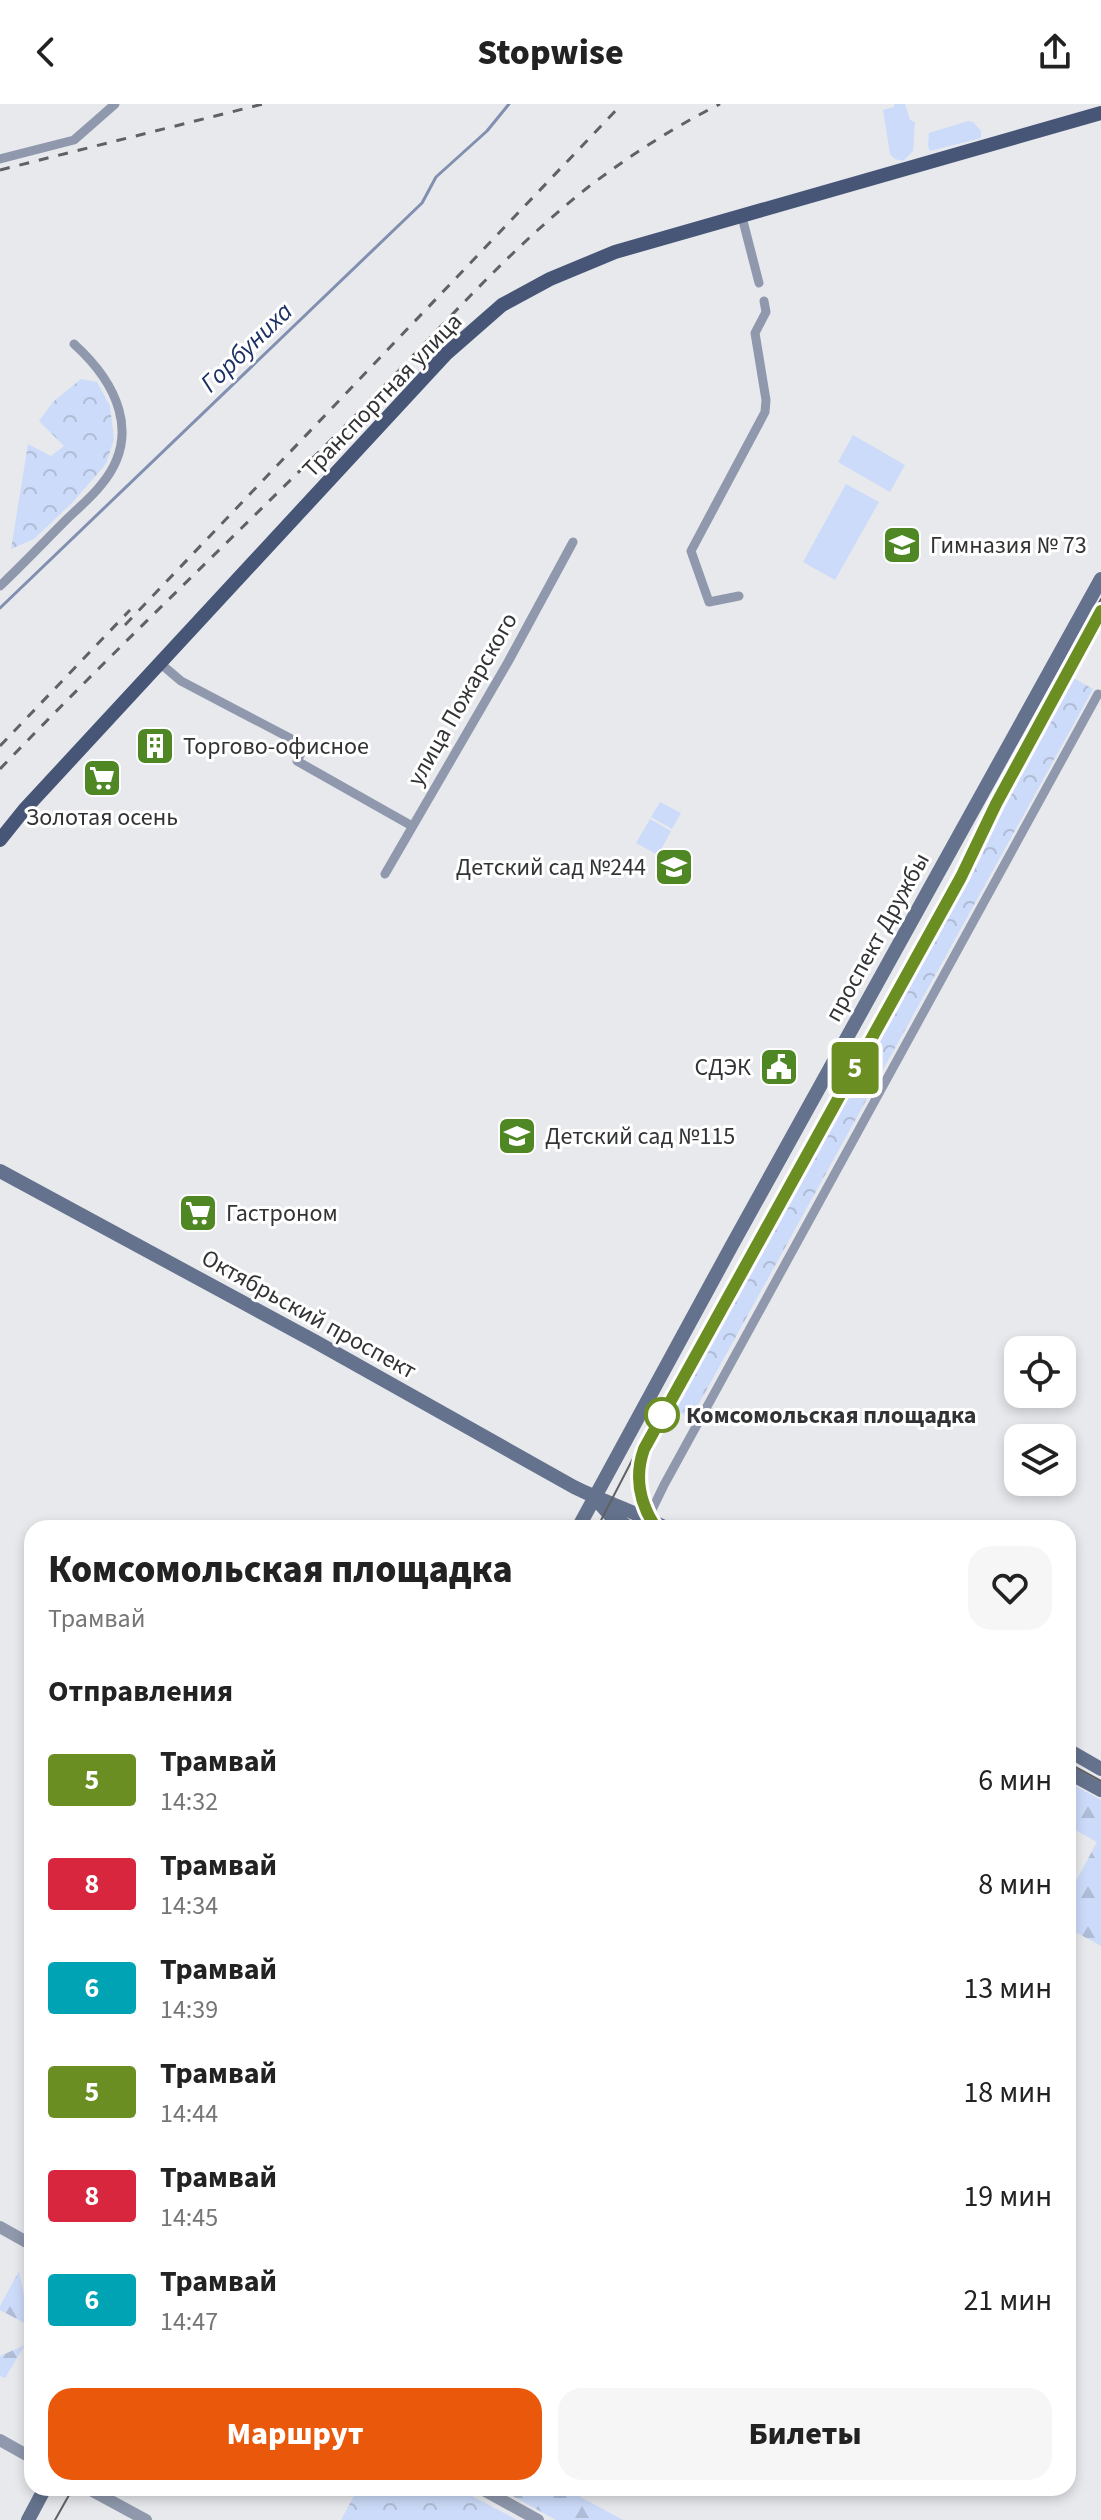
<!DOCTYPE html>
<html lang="ru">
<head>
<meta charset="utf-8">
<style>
	body { margin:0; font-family:"Source Sans 3",sans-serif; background:#f6f6f6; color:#222; height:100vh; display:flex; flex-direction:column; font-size:30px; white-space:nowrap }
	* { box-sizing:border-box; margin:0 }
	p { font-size:26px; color:#767676 }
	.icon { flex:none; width:44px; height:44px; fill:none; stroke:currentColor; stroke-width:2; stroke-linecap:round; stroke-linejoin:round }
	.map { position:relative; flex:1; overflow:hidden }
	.sheet { position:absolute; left:24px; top:1416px; width:1052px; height:976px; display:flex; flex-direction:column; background:#fff; border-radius:24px; box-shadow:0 4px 12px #0003 }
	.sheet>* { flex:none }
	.badge { padding:0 16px; border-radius:6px; font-size:28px; line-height:52px }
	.fabs { position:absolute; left:1004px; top:1232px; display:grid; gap:16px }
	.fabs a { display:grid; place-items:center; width:72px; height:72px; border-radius:16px; background:#fff; box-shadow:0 4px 12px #0003; font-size:40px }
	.map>.badge { position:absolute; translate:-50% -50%; box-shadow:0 0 0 4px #fff }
	h2 { padding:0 24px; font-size:30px; line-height:72px }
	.round { display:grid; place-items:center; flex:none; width:84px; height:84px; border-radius:24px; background:#f6f6f6 }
	.summary { display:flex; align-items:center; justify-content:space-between; height:136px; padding:0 24px }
	h1 { font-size:38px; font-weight:800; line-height:60px }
	.primary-button { display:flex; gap:16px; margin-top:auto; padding:16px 24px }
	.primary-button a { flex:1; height:92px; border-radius:24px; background:#ea580c; color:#fff; font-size:32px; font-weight:800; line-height:92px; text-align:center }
	.primary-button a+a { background:#f6f6f6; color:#222 }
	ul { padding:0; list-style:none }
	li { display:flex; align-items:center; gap:24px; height:104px; padding:0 24px }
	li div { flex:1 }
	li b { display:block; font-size:30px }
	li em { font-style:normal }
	li .badge { min-width:88px; font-weight:700; text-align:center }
	header { display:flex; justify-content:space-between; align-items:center; height:104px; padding:0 24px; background:#fff; font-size:36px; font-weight:800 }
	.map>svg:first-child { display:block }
	.grass { fill:#ccdbf9 }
	.forest { fill:url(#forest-firs) }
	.park { fill:url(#park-crowns) }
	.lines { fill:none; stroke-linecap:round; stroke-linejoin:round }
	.stream { stroke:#8190b0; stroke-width:3 }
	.minor { stroke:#8f98ac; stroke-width:9 }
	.tertiary { stroke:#8f98ac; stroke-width:12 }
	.secondary { stroke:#64728d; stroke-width:14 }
	.primary { stroke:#475677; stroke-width:14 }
	.tram { stroke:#5f6163; stroke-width:2 }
	.rail { stroke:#5f6163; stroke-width:3; stroke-dasharray:10 10; stroke-linecap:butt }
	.line-casing { stroke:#fff; stroke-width:18 }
	.line { stroke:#6b8e23; stroke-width:12 }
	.stop-dot { fill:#fff; stroke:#6b8e23; stroke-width:4 }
	.labels { text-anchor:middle; stroke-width:6; stroke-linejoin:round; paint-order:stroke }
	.street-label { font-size:24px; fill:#323335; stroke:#fff }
	.poi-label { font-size:24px; fill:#323335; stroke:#fff; text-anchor:start }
	.stop-label { font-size:24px; font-weight:bold; fill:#323335; stroke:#fff; text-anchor:start }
	.water-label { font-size:26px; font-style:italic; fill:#1b3065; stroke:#fff }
</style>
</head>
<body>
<header><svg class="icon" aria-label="back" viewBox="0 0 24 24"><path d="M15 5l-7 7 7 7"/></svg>Stopwise<svg class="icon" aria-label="share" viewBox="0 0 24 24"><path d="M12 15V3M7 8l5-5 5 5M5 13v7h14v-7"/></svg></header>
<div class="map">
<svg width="1101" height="2416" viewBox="0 0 1101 2416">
	<defs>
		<pattern id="forest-firs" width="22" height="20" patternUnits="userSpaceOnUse" patternTransform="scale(2)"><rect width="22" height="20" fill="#ccdbf9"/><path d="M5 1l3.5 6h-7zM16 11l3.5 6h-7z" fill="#b0bcd6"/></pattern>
		<pattern id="park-crowns" width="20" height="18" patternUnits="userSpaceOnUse" patternTransform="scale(2)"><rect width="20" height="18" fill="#ccdbf9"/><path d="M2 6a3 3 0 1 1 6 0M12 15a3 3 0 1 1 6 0" fill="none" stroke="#b0bcd6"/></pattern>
	</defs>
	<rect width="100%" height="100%" fill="#e7e9ed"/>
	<path class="grass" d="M894,0H905L910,16L915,18L913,47L903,57L895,55L890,50L883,6L894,3Z
		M968,17L973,18L981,27V34L930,47L928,42L929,29Z
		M853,331L905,361L890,388L838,358Z
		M846,380L879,398L835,476L803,458Z
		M660,698L681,709L672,725L651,713Z
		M650,715L671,727L658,751L636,739Z"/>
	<path class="forest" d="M1068,1678L1101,1696V1842L1068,1824V1792L1097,1738L1068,1722Z
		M19,2167L30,2222L0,2206V2202Z
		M25,2241L5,2274L0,2272V2252Z
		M498,2384H564L623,2416H556Z"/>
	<path class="park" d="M81,275L97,278L110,302L114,335L106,360L71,400L34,435L11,445L28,340L51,352L64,342L39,317L53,298Z
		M1072,573L1093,585L691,1314L663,1301Z
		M358,2384H457L517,2416H341Z"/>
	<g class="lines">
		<path class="stream" d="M0,504L422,99L436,73L487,27L509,0"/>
		<path class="minor" d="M0,55L74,36L115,0
			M742,113L759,179
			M0,482C22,461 44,438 66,416C77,405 91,394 101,381C143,331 116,278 74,240
			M739,492L709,498L691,447L765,308L766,296L755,229L766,208L764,197
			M161,560L181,577L305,642L297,657L412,722
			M385,770L508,558L573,438
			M648,1414L664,1381L1098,590"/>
		<path class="tertiary" d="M0,2123L32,2141
			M0,2336L32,2354
			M87,2384L146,2416
			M480,2384L538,2416"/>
		<path class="secondary" d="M0,1067L316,1238L574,1383C604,1398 636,1408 666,1424
			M595,1394L610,1411L630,1424
			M578,1424L731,1143L1101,475
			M1068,1646L1101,1665
			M1068,1668L1101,1686
			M28,2416L45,2384"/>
		<path class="primary" d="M0,736L24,706L446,250L502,201L550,175L615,148L1101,9"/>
		<path class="tram" d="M635,1357C632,1381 640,1403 652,1424
			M597,1424L657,1308L956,771L991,697L1101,495
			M607,1424C622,1417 635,1418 651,1424
			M1068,1659L1101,1677
			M55,2416L73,2384"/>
		<path class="rail" d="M0,66L263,0
			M125,521L622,0
			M0,642L130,506
			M0,665C114,546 233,434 349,318C427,240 500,153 587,84C629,52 672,24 720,0"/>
	</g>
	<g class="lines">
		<defs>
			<path id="line" d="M656,1424C640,1400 634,1373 644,1345L961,773L996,700L1101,507"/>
		</defs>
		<use href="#line" class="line-casing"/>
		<use href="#line" class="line"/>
	</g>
	<defs>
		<symbol id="school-square" viewBox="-11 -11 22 22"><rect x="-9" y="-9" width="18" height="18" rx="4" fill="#4e8724" stroke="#fff"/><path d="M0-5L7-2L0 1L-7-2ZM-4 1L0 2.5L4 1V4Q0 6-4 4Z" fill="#fff"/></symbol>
		<symbol id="building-square" viewBox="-11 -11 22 22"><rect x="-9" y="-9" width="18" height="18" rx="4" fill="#4e8724" stroke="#fff"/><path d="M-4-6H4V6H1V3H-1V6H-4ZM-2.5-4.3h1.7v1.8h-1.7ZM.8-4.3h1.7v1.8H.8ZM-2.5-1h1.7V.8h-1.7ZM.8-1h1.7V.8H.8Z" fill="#fff"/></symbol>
		<symbol id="supermarket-square" viewBox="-11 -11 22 22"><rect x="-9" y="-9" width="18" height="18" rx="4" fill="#4e8724" stroke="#fff"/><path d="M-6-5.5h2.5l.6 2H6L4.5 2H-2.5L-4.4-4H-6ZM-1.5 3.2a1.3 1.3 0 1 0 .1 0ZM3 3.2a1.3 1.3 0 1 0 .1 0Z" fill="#fff"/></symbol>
		<symbol id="civic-square" viewBox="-11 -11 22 22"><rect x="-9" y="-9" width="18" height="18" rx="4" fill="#4e8724" stroke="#fff"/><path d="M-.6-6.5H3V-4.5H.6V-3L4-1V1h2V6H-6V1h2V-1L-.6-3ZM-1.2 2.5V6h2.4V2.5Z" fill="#fff"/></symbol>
	</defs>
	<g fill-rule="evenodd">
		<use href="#school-square" x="880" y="419" width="44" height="44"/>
		<use href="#building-square" x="133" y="620" width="44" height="44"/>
		<use href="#supermarket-square" x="80" y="652" width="44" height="44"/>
		<use href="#school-square" x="652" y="741" width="44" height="44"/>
		<use href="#civic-square" x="757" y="941" width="44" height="44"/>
		<use href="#school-square" x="495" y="1010" width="44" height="44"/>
		<use href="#supermarket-square" x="176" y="1087" width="44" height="44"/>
	</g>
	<circle class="stop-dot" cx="662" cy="1311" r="16"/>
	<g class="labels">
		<g class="street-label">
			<text transform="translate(382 291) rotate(-46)" y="8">Транспортная улица</text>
			<text transform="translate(462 595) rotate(-60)" y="8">улица Пожарского</text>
			<text transform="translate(877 833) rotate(-61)" y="8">проспект Дружбы</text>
			<text transform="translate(309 1210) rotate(29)" y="8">Октябрьский проспект</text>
		</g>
		<g class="poi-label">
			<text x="930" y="449">Гимназия № 73</text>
			<text x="183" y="650">Торгово-офисное</text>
			<text x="102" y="721" text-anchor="middle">Золотая осень</text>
			<text x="646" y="771" text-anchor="end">Детский сад №244</text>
			<text x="751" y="971" text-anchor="end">СДЭК</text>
			<text x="545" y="1040">Детский сад №115</text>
			<text x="226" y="1117">Гастроном</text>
		</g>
		<g class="stop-label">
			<text x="686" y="1319">Комсомольская площадка</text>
		</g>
		<g class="water-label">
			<text transform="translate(246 243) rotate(-44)" y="9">Горбуниха</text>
		</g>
	</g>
</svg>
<div class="fabs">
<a><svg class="icon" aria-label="locate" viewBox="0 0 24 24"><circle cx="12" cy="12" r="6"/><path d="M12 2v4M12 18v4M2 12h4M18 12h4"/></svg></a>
<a><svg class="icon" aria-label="layers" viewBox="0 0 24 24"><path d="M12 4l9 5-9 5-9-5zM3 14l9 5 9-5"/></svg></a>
</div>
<b class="badge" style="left:855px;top:964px;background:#6b8e23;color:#fff">5</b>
<section class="sheet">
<div class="summary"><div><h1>Комсомольская площадка</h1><p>Трамвай</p></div><a class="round"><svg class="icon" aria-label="heart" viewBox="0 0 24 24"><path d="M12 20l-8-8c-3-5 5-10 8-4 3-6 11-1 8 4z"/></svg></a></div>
<h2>Отправления</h2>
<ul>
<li><span class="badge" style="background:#6b8e23;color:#fff">5</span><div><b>Трамвай</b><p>14:32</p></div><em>6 мин</em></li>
<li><span class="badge" style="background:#d7263d;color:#fff">8</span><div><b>Трамвай</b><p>14:34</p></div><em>8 мин</em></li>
<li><span class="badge" style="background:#00a3b4;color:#fff">6</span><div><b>Трамвай</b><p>14:39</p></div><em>13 мин</em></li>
<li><span class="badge" style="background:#6b8e23;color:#fff">5</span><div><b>Трамвай</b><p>14:44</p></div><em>18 мин</em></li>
<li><span class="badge" style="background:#d7263d;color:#fff">8</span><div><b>Трамвай</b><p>14:45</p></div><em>19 мин</em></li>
<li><span class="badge" style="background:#00a3b4;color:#fff">6</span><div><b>Трамвай</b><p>14:47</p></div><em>21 мин</em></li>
</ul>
<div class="primary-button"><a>Маршрут</a><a>Билеты</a></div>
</section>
</div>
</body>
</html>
